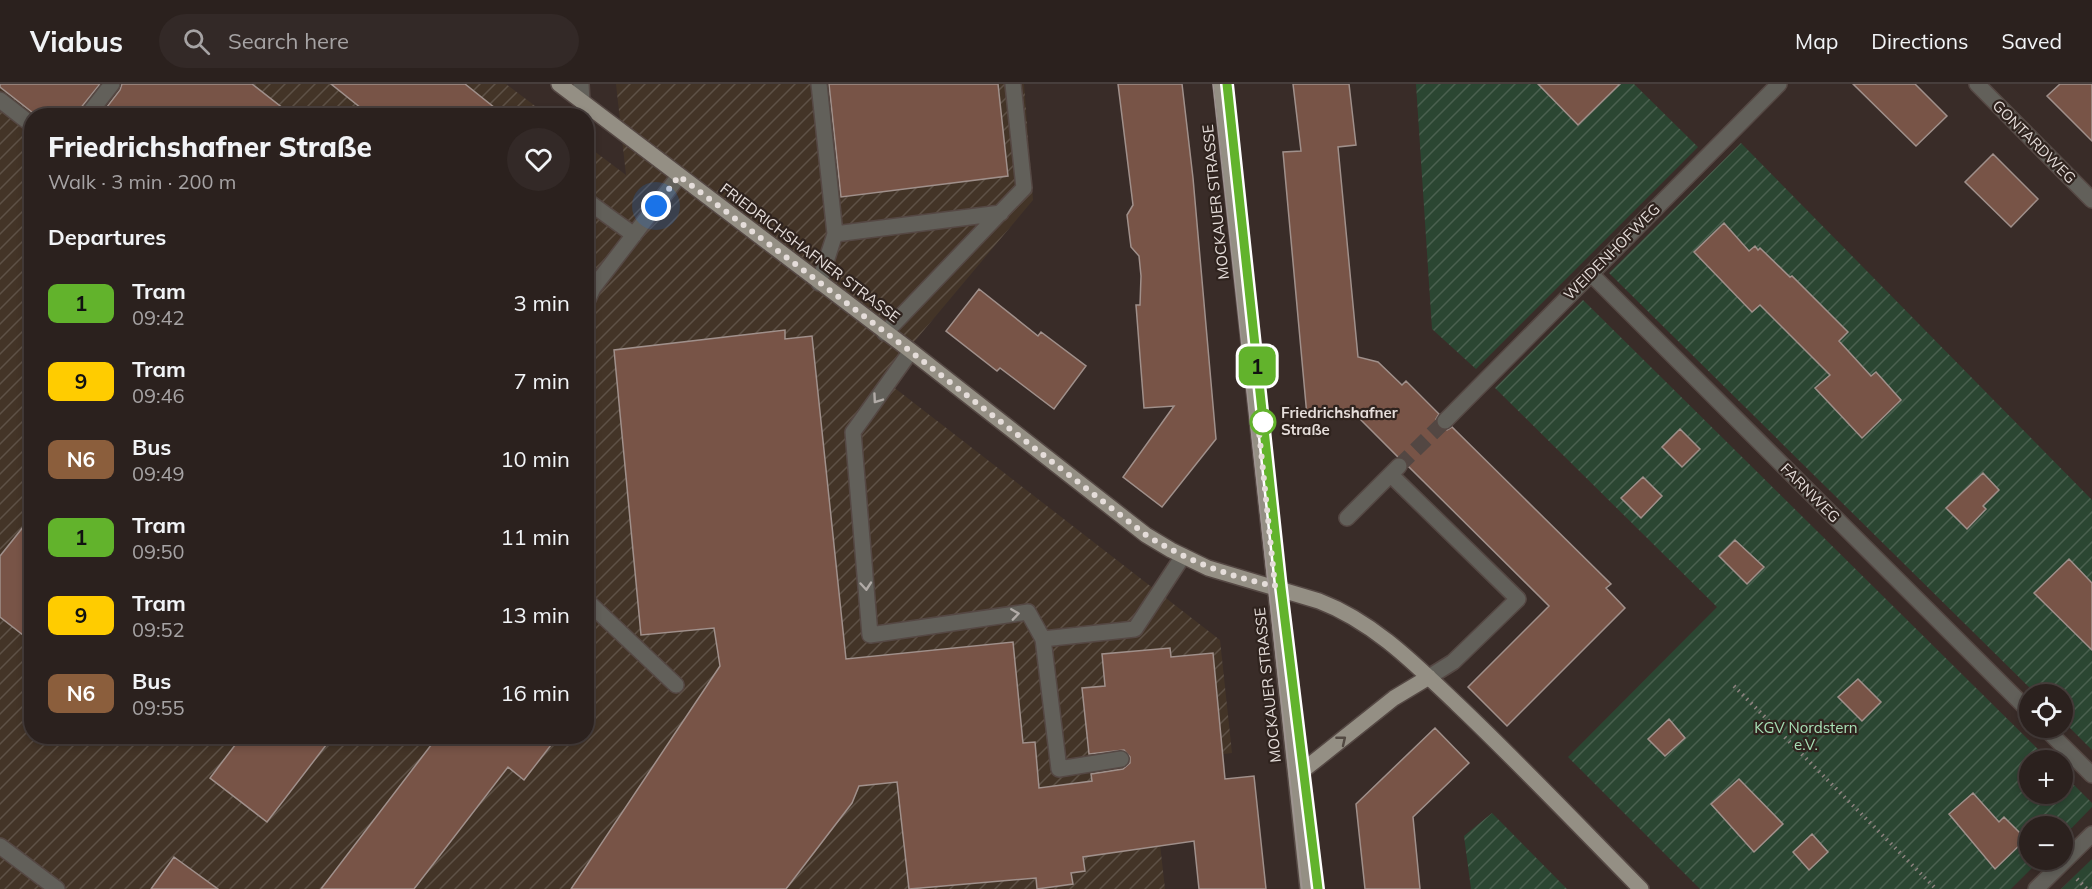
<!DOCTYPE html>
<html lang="en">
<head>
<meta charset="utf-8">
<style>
	body { margin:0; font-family:Mulish,sans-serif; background:#332927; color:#f1f3f6; height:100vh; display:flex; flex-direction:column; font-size:22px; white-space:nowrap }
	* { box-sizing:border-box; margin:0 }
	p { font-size:20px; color:#a6a3a4 }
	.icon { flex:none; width:33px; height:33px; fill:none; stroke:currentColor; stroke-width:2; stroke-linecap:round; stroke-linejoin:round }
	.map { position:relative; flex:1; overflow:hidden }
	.sheet { position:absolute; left:24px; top:24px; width:570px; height:636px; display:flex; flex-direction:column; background:#2b211e; border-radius:24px; box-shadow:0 3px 9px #0003,0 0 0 2px #473e3c }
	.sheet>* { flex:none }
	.badge { padding:0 12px; border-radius:9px; font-size:21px; line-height:39px }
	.tools { position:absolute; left:2019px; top:600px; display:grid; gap:12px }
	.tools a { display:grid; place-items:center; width:54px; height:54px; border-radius:50%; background:#2b211e; box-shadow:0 3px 9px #0003,0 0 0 2px #473e3c; font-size:30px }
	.you { position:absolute; width:30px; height:30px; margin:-15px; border:4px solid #fff; border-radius:50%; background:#1a73e8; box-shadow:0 0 0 9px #1a73e833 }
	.map>.badge { position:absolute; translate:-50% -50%; box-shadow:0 0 0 3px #fff }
	h2 { padding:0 24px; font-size:22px; line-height:54px }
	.round { display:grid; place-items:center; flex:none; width:63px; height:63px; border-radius:32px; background:#332927 }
	.headline { display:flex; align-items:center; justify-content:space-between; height:102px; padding:0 24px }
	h1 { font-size:28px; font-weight:800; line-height:45px }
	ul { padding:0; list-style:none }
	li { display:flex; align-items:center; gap:18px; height:78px; padding:0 24px }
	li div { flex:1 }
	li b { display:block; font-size:22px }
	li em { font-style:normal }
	li .badge { min-width:66px; font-weight:700; text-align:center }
	header { display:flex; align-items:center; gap:36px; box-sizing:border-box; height:84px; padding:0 30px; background:#2b211e; border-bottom:2px solid #473e3c }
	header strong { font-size:28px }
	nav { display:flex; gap:33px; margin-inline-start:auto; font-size:21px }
	.search { width:420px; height:54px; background:#332927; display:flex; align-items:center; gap:15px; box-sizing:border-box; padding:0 21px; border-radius:33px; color:#a6a3a4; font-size:22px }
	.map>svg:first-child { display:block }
	.industrial { fill:url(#industrial-furrows) }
	.garden { fill:url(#garden-furrows) }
	.building { fill:#785447; stroke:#a0908b; stroke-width:1.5 }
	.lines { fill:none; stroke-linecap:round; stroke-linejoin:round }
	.minor-tunnel { stroke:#534743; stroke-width:15; stroke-dasharray:15 8; stroke-linecap:butt }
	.minor-casing { stroke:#554844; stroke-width:18 }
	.major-casing { stroke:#554844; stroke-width:18 }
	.path { stroke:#8e8380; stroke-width:4; stroke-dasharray:1.5 4.5; stroke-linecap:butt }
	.minor { stroke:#62605a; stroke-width:15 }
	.major { stroke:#948f84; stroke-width:15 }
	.tram { stroke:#9e9491; stroke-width:1.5 }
	.oneway { stroke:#b1aba7 }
	.oneway2 { stroke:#524942 }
	.line-casing { stroke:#fff; stroke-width:14 }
	.line { stroke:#62b32c; stroke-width:9 }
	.walk { stroke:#e5ddda; stroke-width:6; stroke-dasharray:0 10.8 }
	.stop-dot { fill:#fff; stroke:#62b32c; stroke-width:3 }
	.labels { text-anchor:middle; stroke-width:4.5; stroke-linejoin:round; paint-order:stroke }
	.street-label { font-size:15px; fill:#e5ddda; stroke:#2f231e }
	.stop-label { font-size:15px; font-weight:bold; fill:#e5ddda; stroke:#2f231e; text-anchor:start }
	.park-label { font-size:15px; fill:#a8e0b6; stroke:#2f231e }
</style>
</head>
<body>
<header>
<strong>Viabus</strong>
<div class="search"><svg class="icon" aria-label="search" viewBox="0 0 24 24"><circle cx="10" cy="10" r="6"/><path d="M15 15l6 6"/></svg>Search here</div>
<nav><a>Map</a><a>Directions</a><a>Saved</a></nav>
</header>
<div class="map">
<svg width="2092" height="805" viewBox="0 0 2092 805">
	<defs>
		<pattern id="industrial-furrows" width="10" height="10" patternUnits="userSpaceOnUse" patternTransform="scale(1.5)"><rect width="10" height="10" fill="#433427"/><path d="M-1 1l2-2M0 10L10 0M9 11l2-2" fill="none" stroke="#5e5146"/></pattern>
		<pattern id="garden-furrows" width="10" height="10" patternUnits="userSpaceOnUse" patternTransform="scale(1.5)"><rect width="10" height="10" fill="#2b4632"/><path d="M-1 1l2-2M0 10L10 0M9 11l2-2" fill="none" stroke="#4a604f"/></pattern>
	</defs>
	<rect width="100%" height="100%" fill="#392c28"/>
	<path class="industrial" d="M0,0H506L547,31L32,32V652H586V61L626,91L616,0H1024L1033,116L883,295L1220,556L1232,669L1151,679L1165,805H0Z"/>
	<path class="garden" d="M1416,0H1634L1698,63L1476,285L1432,245Z
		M1741,59L2092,416V666L2063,637L2062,610H2036L1609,189Z
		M1583,216L2049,676H2030V710H2062L2063,690L2092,719V723L2063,753L2062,742H2030V776H2040L2011,805H1700L1568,673L1717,523L1495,304Z
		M1492,729L1567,805H1471L1464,752Z
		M2092,775V805H2061Z"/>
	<path class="building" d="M0,0H100L79,26L77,32H37L0,3Z
		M122,0H252L293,32H100L120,6Z
		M331,0H465L505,32H371Z
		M829,0H998L1008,92L841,113Z
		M1118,0H1182L1193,94L1216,355L1162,423L1123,393L1174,322L1144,324L1136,221H1140L1141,192L1139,172L1131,163L1127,131L1133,121Z
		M1293,0H1349L1356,61L1338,63L1358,273L1378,278L1402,301L1406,297L1439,330L1436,335L1438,343L1447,346L1452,343L1611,500L1606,504L1625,524L1507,642L1468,603L1549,522L1408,382L1405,375L1398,373L1352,327L1307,332L1283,68L1301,67Z
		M1538,0H1620L1578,41Z
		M1853,0H1915L1947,32L1916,62Z
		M2060,0H2092V57L2047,12Z
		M1993,70L2038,115L2011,143L1965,98Z
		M1724,139L1749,167L1755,162L1758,166L1760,164L1790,193L1792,192L1848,248L1839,257L1871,292L1876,288L1901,316L1862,354L1815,304L1830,291L1760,221L1752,228L1694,168Z
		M979,205L1038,252L1041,248L1086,282L1054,325L1000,284L997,287L946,247Z
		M785,246V255L812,252L846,575L1013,558L1023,659L1035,658L1039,704L1092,697L1091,690L1123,685L1130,679V673L1124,666L1089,670L1082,604L1105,602L1102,570L1170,564L1171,573L1213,569L1225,695L1254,692L1266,805H1199L1194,757L1083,773L1085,787L1071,789L1073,800L1037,805L1036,794L909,805L897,698L859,702L852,719L786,805H571L720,582L714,544L641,551L614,266Z
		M1680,345L1700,365L1682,383L1662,363Z
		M1983,389L1999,406L1983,422L1986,425L1967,445L1946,424Z
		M1643,393L1662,412L1641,434L1621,414Z
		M32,432V558L0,533V472Z
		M1735,456L1764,483L1747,500L1719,472Z
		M2069,475L2092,499V566L2034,509Z
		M1858,595L1881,618L1862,637L1838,613Z
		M1669,635L1685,654L1665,672L1648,655Z
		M1435,644L1469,679L1413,733L1420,805H1365L1356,720Z
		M242,652H333L267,738L210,694Z
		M438,652H558L524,696L508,683L414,805H321Z
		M1739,695L1783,740L1754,768L1711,720Z
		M1973,709L1999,738L2004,733L2026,755L1995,785L1949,730Z
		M1812,750L1828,768L1809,786L1793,768Z
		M174,773L218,805H151Z"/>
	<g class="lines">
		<path class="minor-tunnel" d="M1399,382L1445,337"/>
		<defs>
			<path id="minor" d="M581,0L582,18
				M819,0L835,150L819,199
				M1977,0L2092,116
				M0,16L32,41
				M87,32L112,0
				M586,116L634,151
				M835,150L1001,129
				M1591,190L2030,628
				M586,220L593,204L679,92
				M885,249L1024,104L1013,0
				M911,267L853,348L870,551L1028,528L1043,555
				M1445,337L1779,0
				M1391,391L1518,515L1453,578L1429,593
				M1347,434L1399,382
				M586,516L676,601
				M2045,644L2092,691
				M1121,675L1059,685L1043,555L1135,545L1183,472
				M0,762L57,805
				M2036,805L2092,750"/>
			<path id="major" d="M559,0L911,267L1146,451L1171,466L1208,484L1319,517C1374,538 1416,581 1457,620C1520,680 1580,743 1641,805
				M1221,0L1308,805
				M1296,692L1394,614L1429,593"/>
		</defs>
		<use href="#minor" class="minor-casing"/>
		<use href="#major" class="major-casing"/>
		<path class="path" d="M1734,602L1936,805
			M2077,795L2087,805"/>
		<use href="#minor" class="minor"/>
		<use href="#major" class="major"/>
		<path class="tram" d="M1213,0L1302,805
			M1227,0L1281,505L1318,805"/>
	</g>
	<defs><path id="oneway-chevron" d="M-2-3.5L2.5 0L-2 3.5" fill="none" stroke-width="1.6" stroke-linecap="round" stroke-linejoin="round" transform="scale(1.5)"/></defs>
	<g class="oneway">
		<use href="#oneway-chevron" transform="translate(877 315) rotate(125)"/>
		<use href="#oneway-chevron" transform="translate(866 502) rotate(85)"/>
		<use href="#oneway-chevron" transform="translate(1015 530) rotate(-8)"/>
	</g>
	<use class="oneway2" href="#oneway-chevron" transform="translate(1342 656) rotate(-39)"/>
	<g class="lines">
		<defs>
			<path id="line" d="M1227,0L1281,504L1318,805"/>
		</defs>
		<use href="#line" class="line-casing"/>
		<use href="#line" class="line"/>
		<path class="walk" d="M656,122L679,92L910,267L1146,451C1186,476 1229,493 1275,502L1258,338H1263"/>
	</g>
	<circle class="stop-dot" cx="1263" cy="338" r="12"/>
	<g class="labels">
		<g class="street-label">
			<text transform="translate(2034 58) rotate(45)" y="5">GONTARDWEG</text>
			<text transform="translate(1216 118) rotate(-96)" y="5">MOCKAUER STRASSE</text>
			<text transform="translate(1612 168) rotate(-45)" y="5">WEIDENHOFWEG</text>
			<text transform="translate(810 169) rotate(37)" y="5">FRIEDRICHSHAFNER STRASSE</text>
			<text transform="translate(1810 409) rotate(45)" y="5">FARNWEG</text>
			<text transform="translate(1268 601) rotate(-96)" y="5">MOCKAUER STRASSE</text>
		</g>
		<g class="stop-label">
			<text x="1281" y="334">Friedrichshafner<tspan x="1281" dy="17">Straße</tspan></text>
		</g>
		<g class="park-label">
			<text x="1806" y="649">KGV Nordstern<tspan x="1806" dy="17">e.V.</tspan></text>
		</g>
	</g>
</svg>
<div class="tools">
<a><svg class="icon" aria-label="locate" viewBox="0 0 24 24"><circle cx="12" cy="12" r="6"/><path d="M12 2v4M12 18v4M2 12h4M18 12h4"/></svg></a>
<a>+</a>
<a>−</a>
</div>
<div class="you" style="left:656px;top:122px"></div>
<b class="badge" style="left:1257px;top:282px;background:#62b32c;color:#111">1</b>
<section class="sheet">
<div class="headline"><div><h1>Friedrichshafner Straße</h1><p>Walk · 3 min · 200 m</p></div><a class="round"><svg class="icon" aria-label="heart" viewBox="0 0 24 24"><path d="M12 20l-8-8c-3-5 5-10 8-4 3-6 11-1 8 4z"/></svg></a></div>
<h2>Departures</h2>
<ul>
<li><span class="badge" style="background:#62b32c;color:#111">1</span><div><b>Tram</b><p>09:42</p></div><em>3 min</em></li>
<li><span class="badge" style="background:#fc0;color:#111">9</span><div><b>Tram</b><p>09:46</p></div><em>7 min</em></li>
<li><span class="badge" style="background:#8b5e3c;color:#fff">N6</span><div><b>Bus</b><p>09:49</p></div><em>10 min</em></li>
<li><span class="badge" style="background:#62b32c;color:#111">1</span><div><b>Tram</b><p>09:50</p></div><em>11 min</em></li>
<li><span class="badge" style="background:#fc0;color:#111">9</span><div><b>Tram</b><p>09:52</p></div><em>13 min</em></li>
<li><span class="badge" style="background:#8b5e3c;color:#fff">N6</span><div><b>Bus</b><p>09:55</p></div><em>16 min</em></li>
</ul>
</section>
</div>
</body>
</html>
